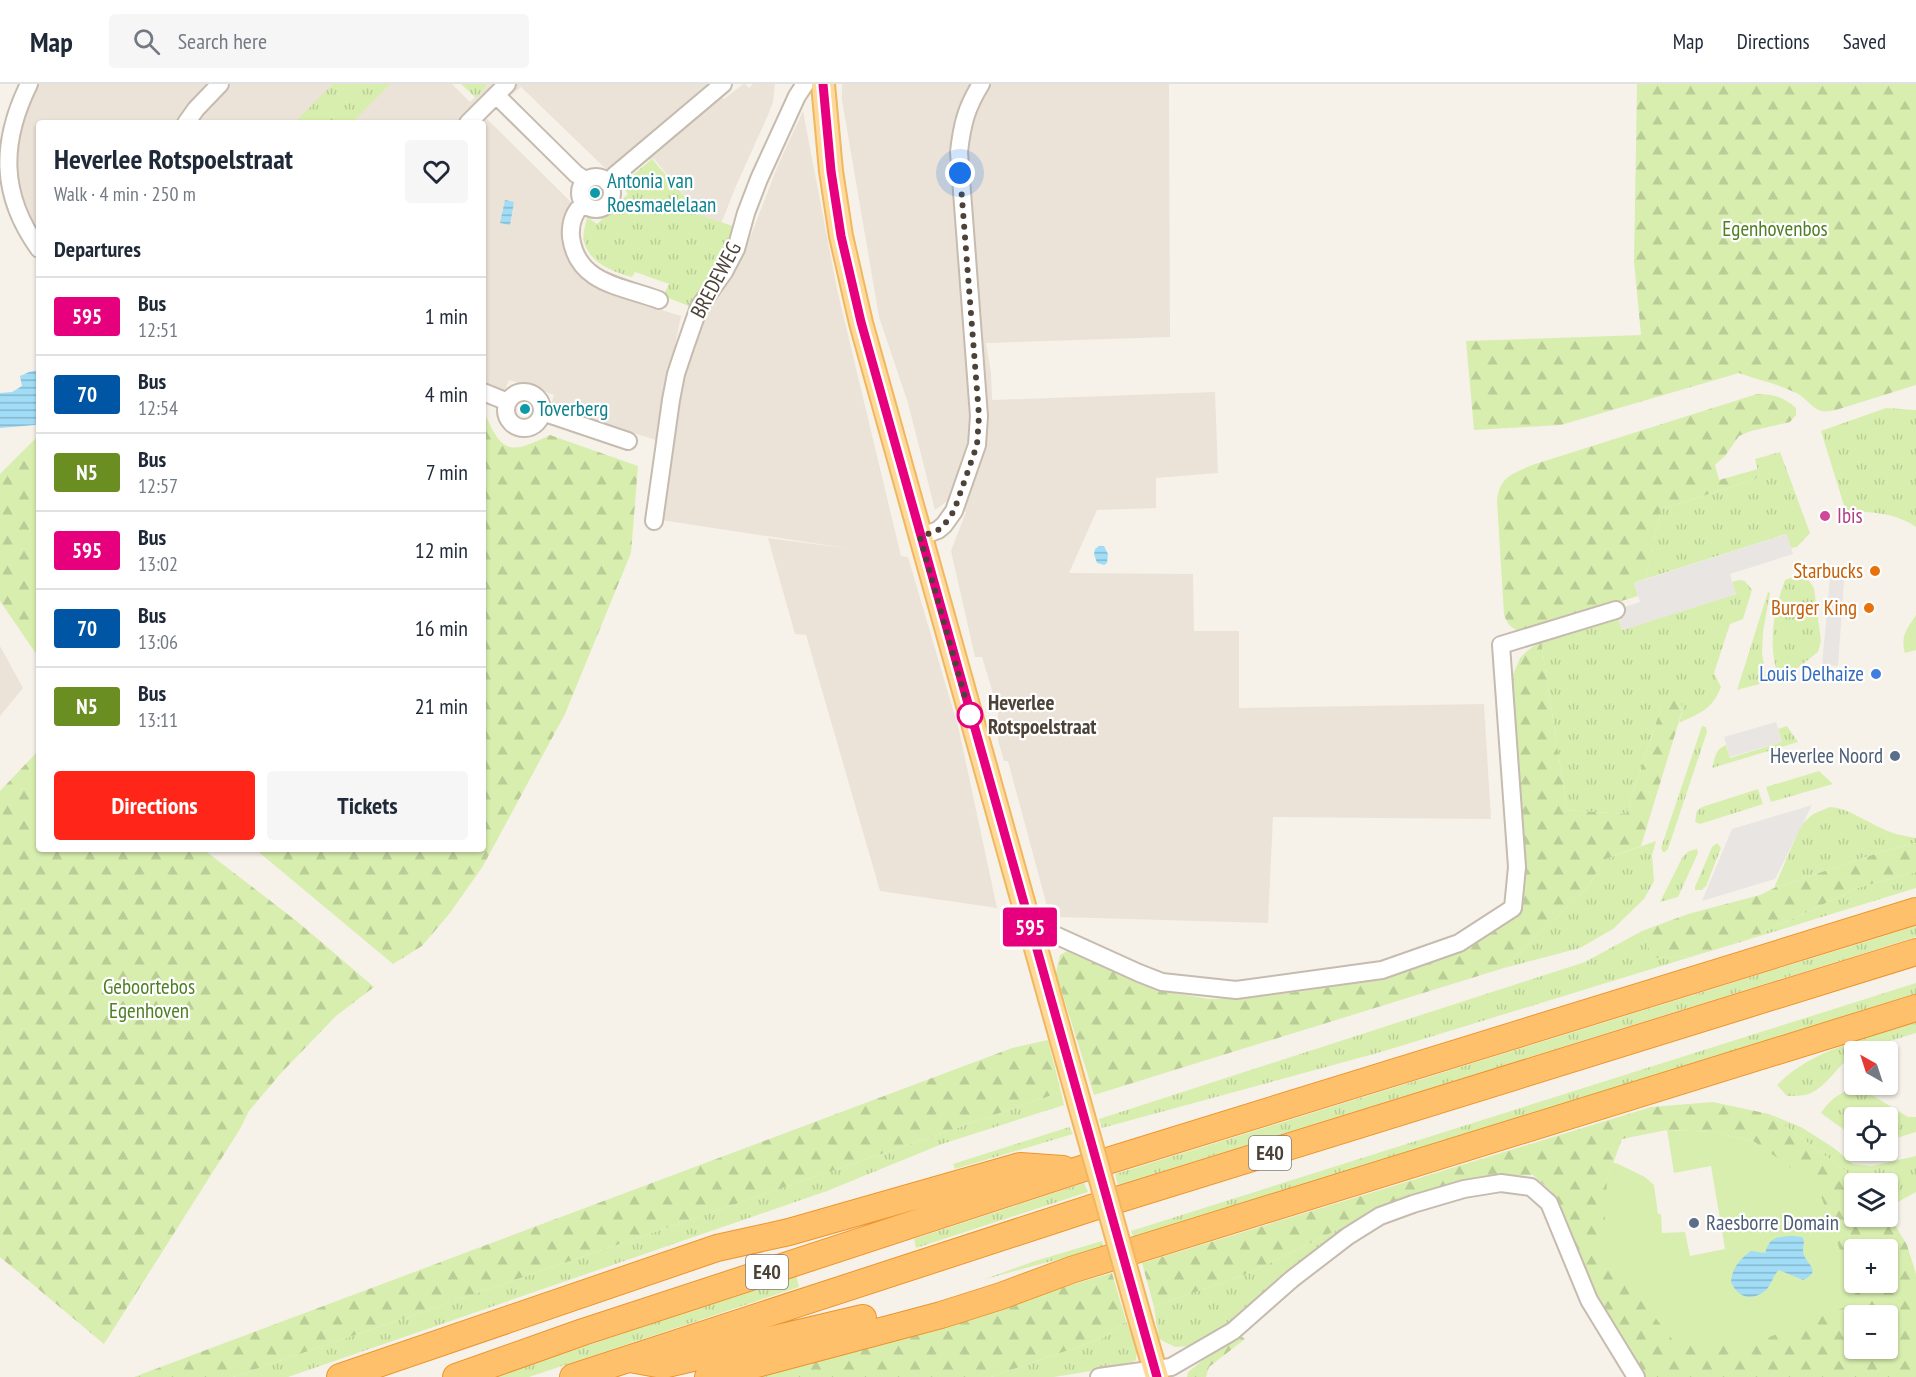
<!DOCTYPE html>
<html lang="en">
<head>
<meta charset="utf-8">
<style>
	body { margin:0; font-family:"PT Sans Narrow",sans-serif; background:#f6f6f7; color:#1f2937; height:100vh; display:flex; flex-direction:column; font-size:22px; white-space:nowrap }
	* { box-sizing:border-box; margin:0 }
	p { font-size:20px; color:#747a83 }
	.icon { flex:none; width:33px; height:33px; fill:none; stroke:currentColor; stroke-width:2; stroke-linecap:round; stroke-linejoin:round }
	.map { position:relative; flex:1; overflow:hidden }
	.drawer { position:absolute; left:36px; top:36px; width:450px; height:732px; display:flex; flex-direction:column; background:#fff; border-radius:6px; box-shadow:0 2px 4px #0004 }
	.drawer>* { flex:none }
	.badge { padding:0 12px; border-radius:4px; font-size:21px; line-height:39px }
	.needle { width:39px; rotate:321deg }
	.buttons { position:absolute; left:1844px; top:957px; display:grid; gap:12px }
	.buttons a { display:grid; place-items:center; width:54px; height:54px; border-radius:6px; background:#fff; box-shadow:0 2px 4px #0004; font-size:30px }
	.you { position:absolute; width:30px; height:30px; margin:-15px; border:4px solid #fff; border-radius:50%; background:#1a73e8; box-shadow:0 0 0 9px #1a73e833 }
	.map>.badge { position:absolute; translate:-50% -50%; box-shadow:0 0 0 3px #fff }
	h2 { padding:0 18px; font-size:22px; line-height:54px }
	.round { display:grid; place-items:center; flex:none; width:63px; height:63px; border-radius:6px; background:#f6f6f7 }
	.overview { display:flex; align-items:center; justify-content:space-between; height:102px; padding:0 18px }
	h1 { font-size:28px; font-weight:700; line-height:45px }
	.cta { display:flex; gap:12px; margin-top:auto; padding:12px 18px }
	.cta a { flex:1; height:69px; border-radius:6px; background:#ff2518; color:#fff; font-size:24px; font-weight:700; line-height:69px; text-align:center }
	.cta a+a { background:#f6f6f7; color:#1f2937 }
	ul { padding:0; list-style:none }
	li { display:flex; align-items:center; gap:18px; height:78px; padding:0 18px; border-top:2px solid #e0e1e3 }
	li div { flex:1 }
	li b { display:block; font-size:22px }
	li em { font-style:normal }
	li .badge { min-width:66px; font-weight:700; text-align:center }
	header { display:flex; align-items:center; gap:36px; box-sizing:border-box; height:84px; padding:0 30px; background:#fff; border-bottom:2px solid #e0e1e3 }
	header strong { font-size:28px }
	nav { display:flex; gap:33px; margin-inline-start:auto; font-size:21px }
	.search { width:420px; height:54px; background:#f6f6f7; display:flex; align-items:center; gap:15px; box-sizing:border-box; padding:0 21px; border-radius:6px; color:#747a83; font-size:22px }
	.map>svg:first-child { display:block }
	.residential { fill:#ebe3d8 }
	.grass { fill:url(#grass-tufts) }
	.forest { fill:url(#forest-firs); fill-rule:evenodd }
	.green { fill:#d8eeaf }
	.parking { fill:#e8e5e2 }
	.water { fill:url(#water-rules) }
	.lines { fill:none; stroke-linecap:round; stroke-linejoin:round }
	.minor-casing { stroke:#c6bbae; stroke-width:20 }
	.major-casing { stroke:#f0b75e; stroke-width:26 }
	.highway-casing { stroke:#ed952d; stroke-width:28 }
	.minor { stroke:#fff; stroke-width:16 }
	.major { stroke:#ffd99a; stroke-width:22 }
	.highway { stroke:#ffc06c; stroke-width:26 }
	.major-bridge-casing { stroke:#f0b75e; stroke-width:26; stroke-linecap:butt }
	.major-bridge { stroke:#ffd99a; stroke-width:22 }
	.line-casing { stroke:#fff; stroke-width:14 }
	.line { stroke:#e6007e; stroke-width:9 }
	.walk { stroke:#4c4237; stroke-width:6; stroke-dasharray:0 10.8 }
	.culture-dot { fill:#0f9aa8; stroke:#fff; stroke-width:2 }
	.hotel-dot { fill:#d1479c; stroke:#fff; stroke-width:2 }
	.food-dot { fill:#e8710a; stroke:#fff; stroke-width:2 }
	.shop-dot { fill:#3f7fe0; stroke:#fff; stroke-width:2 }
	.stop-dot { fill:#fff; stroke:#e6007e; stroke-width:3 }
	.service-dot { fill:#5c6f8a; stroke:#fff; stroke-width:2 }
	.labels { text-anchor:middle; stroke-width:4.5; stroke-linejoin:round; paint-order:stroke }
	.shield { fill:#fff; stroke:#827b73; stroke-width:1.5 }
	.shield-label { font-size:20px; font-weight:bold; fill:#4c4237 }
	.culture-label { font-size:21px; fill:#0d838f; stroke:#fff; text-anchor:start }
	.park-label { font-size:21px; fill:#4e7f22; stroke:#fff }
	.street-label { font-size:21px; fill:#4c4237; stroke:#fff }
	.hotel-label { font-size:21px; fill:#b23c85; stroke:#fff; text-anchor:start }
	.food-label { font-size:21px; fill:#c56008; stroke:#fff; text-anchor:end }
	.shop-label { font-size:21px; fill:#366cbe; stroke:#fff; text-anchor:end }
	.stop-label { font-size:21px; font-weight:bold; fill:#4c4237; stroke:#fff; text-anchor:start }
	.service-label { font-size:21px; fill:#4e5e75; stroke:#fff; text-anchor:end }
</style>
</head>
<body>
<header>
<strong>Map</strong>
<div class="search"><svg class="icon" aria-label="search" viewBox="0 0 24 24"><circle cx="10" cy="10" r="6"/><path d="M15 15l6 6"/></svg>Search here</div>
<nav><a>Map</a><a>Directions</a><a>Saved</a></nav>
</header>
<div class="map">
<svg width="1916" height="1293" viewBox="0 0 1916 1293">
	<defs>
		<pattern id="grass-tufts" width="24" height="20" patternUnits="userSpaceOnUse" patternTransform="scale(1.5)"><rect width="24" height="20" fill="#d8eeaf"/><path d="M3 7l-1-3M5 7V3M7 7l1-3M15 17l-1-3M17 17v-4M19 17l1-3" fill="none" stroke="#bbcd97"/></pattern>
		<pattern id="forest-firs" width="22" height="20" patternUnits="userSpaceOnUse" patternTransform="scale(1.5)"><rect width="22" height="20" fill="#d8eeaf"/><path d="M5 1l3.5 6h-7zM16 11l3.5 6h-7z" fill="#bbcd97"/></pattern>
		<pattern id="water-rules" width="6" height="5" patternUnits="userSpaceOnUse" patternTransform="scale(1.5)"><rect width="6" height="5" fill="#a2ddf8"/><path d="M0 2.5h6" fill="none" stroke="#86b5ca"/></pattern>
	</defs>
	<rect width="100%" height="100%" fill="#f6f2ea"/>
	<path class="residential" d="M37,0H452L470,18L489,0H712L724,15L743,0H745L749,4L753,0H775L773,18L768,31L736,102L717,150L654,75L607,86L521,3L485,33L572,119L565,132L563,152L566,170L575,186L588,199L604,208L681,232L669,293L684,297L701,235L718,203L734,187L751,151L778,81L803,27L837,205L901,472L908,473L959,646L997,824L880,807L806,551L795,550L768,454L852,465L661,436L678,320L683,297L669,294L656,356L550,323L554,311L509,296L504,308L483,300V39H39V155L20,117L13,67L29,13Z
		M842,0H1169L1170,253L986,259L991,289L992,316L1215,308L1218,389L1156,394V424L1097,426L1069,489L1193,490L1194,547H1239V624L1484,620L1491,735L1273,733L1268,839L1058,833L1048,826L1008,677H1004L998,656V626L982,573H975L951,467L966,428L947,417L935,426L908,319L879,233L842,16Z
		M0,562L23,604L0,632Z"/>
	<path class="grass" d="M333,0H390L352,39H294Z
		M461,0H488L476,14Z
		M652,75L702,132L736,143L719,184L694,224L663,212L669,200L635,188L632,193C613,188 589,179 584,157C582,150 586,140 587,133L597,140L628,110L621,101Z
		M1886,324L1916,326V443C1895,429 1871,427 1846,428L1821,347Z
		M1780,368L1810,449L1797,463L1791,464L1786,450L1645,495L1661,425L1754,396L1759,391L1755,375Z
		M1796,492L1807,494L1814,504L1821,557L1818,568L1786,593L1777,589C1768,557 1774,526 1785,496Z
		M1739,496L1745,497L1752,506L1743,535L1730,540L1714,589L1721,603C1712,626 1700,629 1679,639L1683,624L1663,618L1626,730L1567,726L1541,557L1618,534L1622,546L1736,510L1732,498Z
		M1768,508L1770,509L1763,548L1762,569L1767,598L1737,606Z
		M1916,531V566L1905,569C1900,552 1907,545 1916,531Z
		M1702,642L1706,643L1707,648L1668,765L1665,768H1663L1661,764Z
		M1787,642L1798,658L1712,684C1715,674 1715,665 1726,661L1730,674L1782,658L1778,645Z
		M1819,687L1833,700L1771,718L1766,703Z
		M1758,705L1763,720L1700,740L1695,738L1697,727L1702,723Z
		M1830,723C1846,723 1867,738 1883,745C1893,750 1905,752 1916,754V759L1887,766L1774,804L1801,741L1813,730Z
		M1656,757L1652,771L1654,797L1644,815L1613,845L1580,864L1504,884L1588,803L1603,776Z
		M1717,759L1721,764L1706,802L1702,806H1695V803L1712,763Z
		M1697,765L1698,769L1678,813L1660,818L1683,772L1689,767Z
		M1916,788V804L1747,856L1860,803Z
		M1916,842V853L1118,1101L1115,1090Z
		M1642,847L1653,874L1694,872L1381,968L1102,1044L1099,1035L1585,878Z
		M1916,899V913L1135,1157L1131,1147Z
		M1916,939V949L1854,968V970C1838,981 1829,1000 1811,1009C1805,1012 1794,1012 1787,1012L1777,1001C1813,964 1869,954 1916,939Z
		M1850,1006L1867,1008L1908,1033H1916V1048L1887,1057V1034H1854V1053L1821,1029C1828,1018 1838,1009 1850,1006Z
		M1061,1008L1064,1021L942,1060L827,1107L288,1293H233Z
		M1769,1030L1801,1043L1834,1064L1853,1080L1872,1082L1916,1072V1108L1887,1124V1100L1858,1099L1843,1085Z
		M1069,1043L1073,1050L955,1085L953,1080Z
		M1084,1099L1088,1108L916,1164L914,1155Z
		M1377,1126L1313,1170L1226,1241L1193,1262L1175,1263L1159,1255L1154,1223L1254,1187Z
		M1102,1157L1104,1163L982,1196L1035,1177Z
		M796,1191L799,1203L529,1293H495Z
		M1126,1237L1137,1263L1136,1276L1128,1281L1054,1293H991L1103,1254Z"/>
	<path class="forest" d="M1637,0H1916V301L1836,326C1831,327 1826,328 1821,327C1810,323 1805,312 1794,308C1776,299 1757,296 1739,289L1561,341L1474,346L1466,257L1641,251L1634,177Z
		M1757,310C1773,310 1784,313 1796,324V331L1790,338L1751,347L1739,352L1725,372L1715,381L1719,396L1758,385L1759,391L1754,396L1661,425L1645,495L1634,499L1638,512L1521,547C1511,545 1508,541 1504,531L1497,417C1499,393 1512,390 1532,381Z
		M483,329L485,330C503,372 512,369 550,351L638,382L631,469L565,630L483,782L450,829L422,862L393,880L255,765H483Z
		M39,351V574L0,517V390Z
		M1541,557L1567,726L1626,730L1663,618L1670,613L1679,615L1683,624L1641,762L1603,776L1588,803L1504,884L1094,1011L1056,889L1060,871L1069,866L1144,899L1174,909L1210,915L1239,914L1305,907L1387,892L1418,882L1477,858L1508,838L1523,820L1524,755L1515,670L1511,595L1520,574L1527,567Z
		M39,666V765H203L299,839L374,903L336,932L282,988L249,1027L240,1045L104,1260L0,1173V707Z
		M1916,759V788L1860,803L1747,856L1694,872L1653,874L1642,847L1688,830L1760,811L1774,804L1887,766Z
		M1048,956L1061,1008L233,1293H134L1012,964Z
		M1713,1018L1769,1030L1843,1085L1858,1099L1854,1100V1132H1887V1128L1907,1161L1916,1190V1293H1645L1591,1204L1551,1107L1533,1091L1491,1092L1377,1126L1254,1187L1154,1223L1142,1179L1651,1023ZM1667,1046L1714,1048L1755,1058L1767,1254L1607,1096L1622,1055ZM1854,1166H1887V1198H1854ZM1854,1232H1887V1264H1854Z
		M1112,1189L1126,1237L1103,1254L991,1293H752Z
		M1237,1249L1245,1255L1209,1283L1206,1293H1187L1188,1288Z"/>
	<path class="green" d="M1916,535V561L1909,563L1908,551Z
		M1667,1046L1714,1048L1755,1058L1818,1103L1858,1218L1767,1254L1678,1263L1603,1166L1607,1096L1613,1079H1616L1645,1093L1654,1101L1658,1130H1661L1662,1149L1685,1148L1690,1172L1725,1165L1711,1082L1674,1089Z"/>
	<path class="parking" d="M1787,450L1793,470L1730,490L1736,510L1622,546L1616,526L1640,518L1634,499Z
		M1830,494L1844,496L1838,582L1822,581Z
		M1776,638L1782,658L1730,673L1724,653Z
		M1812,721L1775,795L1702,817L1732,745Z"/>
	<path class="water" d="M505,116L514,118L510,141L500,139Z
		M39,286V338L35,341L0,344V309L12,308L22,302L20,292L29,288Z
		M1099,462H1104L1108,470L1107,479L1104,481L1097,479L1094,470L1095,465Z
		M1792,1152L1802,1153L1804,1156C1804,1158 1803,1164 1803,1167C1804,1180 1824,1186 1803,1196L1779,1186C1773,1191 1772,1200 1766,1206C1752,1218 1738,1214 1731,1198C1732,1184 1740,1175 1751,1167L1765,1169C1770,1153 1776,1153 1792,1152Z"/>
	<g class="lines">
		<defs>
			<path id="minor" d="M29,0C0,59 0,111 39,165
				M496,11L576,90L585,96
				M186,39L196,25L220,0
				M468,39L507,0
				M580 109a16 16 0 1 1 32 0a16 16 0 1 1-32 0Z
				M608,99L615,91L723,0
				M583,120C573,129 570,140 571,153C577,200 622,202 659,216
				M506 326a18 18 0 1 1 36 0a18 18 0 1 1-36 0Z
				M483,308L508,318
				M542,328L628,357
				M654,437L671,316L676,290L684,266L699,223L724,188L736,165L746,129L759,95L797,12L805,0
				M920,453L938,446L944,441L954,427L977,361L979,332L959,68C962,41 966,24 981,0
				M1047,852L1053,850L1139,889L1162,898L1236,906L1382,886L1459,859L1513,824L1517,783L1501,561L1616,526
				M1099,1293L1171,1283L1233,1247L1292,1195L1348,1152L1380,1132L1413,1120L1464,1105L1501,1099L1531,1103L1549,1119L1589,1216L1636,1293"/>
			<path id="major" d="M823,0L831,87L841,152L861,239L1067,975
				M1138,1228L1157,1293"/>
			<path id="highway" d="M630,1275L663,1281L863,1234
				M340,1293L717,1164L789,1148L1020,1082L1063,1085
				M456,1293L583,1248L1078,1086L1916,827
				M573,1293L1091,1124L1916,868
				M708,1293L941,1231L1001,1212L1071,1186L1916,924"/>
		</defs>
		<use href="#minor" class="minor-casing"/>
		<use href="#major" class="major-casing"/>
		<use href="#highway" class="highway-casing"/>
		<use href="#minor" class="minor"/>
		<use href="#major" class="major"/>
		<use href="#highway" class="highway"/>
		<defs>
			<path id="major-bridge" d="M1067,975L1138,1228"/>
		</defs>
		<use href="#major-bridge" class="major-bridge-casing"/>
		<use href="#major-bridge" class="major-bridge"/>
	</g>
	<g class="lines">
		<defs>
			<path id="line" d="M823,0L831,87L841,152L861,238L1157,1293"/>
		</defs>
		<use href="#line" class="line-casing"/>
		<use href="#line" class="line"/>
		<path class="walk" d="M960,89L979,332L977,361L954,427L944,441L938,446L920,453L970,631"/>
	</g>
	<g class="culture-dot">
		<circle cx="595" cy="109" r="6"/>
		<circle cx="525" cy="325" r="6"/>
	</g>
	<circle class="hotel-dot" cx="1825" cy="432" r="6"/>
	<g class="food-dot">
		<circle cx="1875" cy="487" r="6"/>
		<circle cx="1869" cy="524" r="6"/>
	</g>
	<circle class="shop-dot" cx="1876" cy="590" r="6"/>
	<circle class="stop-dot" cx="970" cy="631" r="12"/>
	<g class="service-dot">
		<circle cx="1895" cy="672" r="6"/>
		<circle cx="1694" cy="1139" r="6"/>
	</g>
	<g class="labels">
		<g class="shield">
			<rect x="1249" y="1052" width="42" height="34" rx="4.5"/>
			<rect x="746" y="1171" width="42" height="34" rx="4.5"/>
		</g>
		<g class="shield-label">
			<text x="1270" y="1076">E40</text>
			<text x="767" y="1195">E40</text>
		</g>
		<g class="culture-label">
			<text x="607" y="104">Antonia van<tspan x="607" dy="24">Roesmaelelaan</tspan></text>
			<text x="537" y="332">Toverberg</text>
		</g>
		<g class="park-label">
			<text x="1775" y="152">Egenhovenbos</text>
			<text x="149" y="910">Geboortebos<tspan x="149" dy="24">Egenhoven</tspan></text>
		</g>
		<g class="street-label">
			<text transform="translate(716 196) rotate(-62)" y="7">BREDEWEG</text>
		</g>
		<g class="hotel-label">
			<text x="1837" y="439">Ibis</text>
		</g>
		<g class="food-label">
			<text x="1863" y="494">Starbucks</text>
			<text x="1857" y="531">Burger King</text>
		</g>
		<g class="shop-label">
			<text x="1864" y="597">Louis Delhaize</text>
		</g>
		<g class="stop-label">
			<text x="988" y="626">Heverlee<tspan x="988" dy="24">Rotspoelstraat</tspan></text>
		</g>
		<g class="service-label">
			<text x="1883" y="679">Heverlee Noord</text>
			<text x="1706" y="1146" text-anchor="start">Raesborre Domain</text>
		</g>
	</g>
</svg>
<div class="buttons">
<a><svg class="needle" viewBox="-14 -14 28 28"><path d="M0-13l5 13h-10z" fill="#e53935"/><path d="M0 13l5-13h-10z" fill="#747a83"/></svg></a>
<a><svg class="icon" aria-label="locate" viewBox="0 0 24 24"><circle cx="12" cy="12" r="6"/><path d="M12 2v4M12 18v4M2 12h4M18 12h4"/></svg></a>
<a><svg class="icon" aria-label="layers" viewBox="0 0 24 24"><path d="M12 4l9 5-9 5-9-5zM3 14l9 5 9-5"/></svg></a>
<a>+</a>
<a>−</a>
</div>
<div class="you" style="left:960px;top:89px"></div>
<b class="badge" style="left:1030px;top:843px;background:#e6007e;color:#fff">595</b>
<section class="drawer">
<div class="overview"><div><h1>Heverlee Rotspoelstraat</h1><p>Walk · 4 min · 250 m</p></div><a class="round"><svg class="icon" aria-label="heart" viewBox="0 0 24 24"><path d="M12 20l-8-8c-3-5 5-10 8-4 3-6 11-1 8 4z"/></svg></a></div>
<h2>Departures</h2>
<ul>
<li><span class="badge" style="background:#e6007e;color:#fff">595</span><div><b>Bus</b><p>12:51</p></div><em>1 min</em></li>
<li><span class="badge" style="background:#0056a4;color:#fff">70</span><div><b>Bus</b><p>12:54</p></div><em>4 min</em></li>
<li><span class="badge" style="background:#6b8e23;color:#fff">N5</span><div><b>Bus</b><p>12:57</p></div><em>7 min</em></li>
<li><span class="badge" style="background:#e6007e;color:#fff">595</span><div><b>Bus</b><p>13:02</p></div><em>12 min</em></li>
<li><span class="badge" style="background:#0056a4;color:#fff">70</span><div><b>Bus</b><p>13:06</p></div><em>16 min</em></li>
<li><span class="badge" style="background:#6b8e23;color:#fff">N5</span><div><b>Bus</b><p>13:11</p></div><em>21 min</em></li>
</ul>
<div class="cta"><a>Directions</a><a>Tickets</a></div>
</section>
</div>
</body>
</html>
